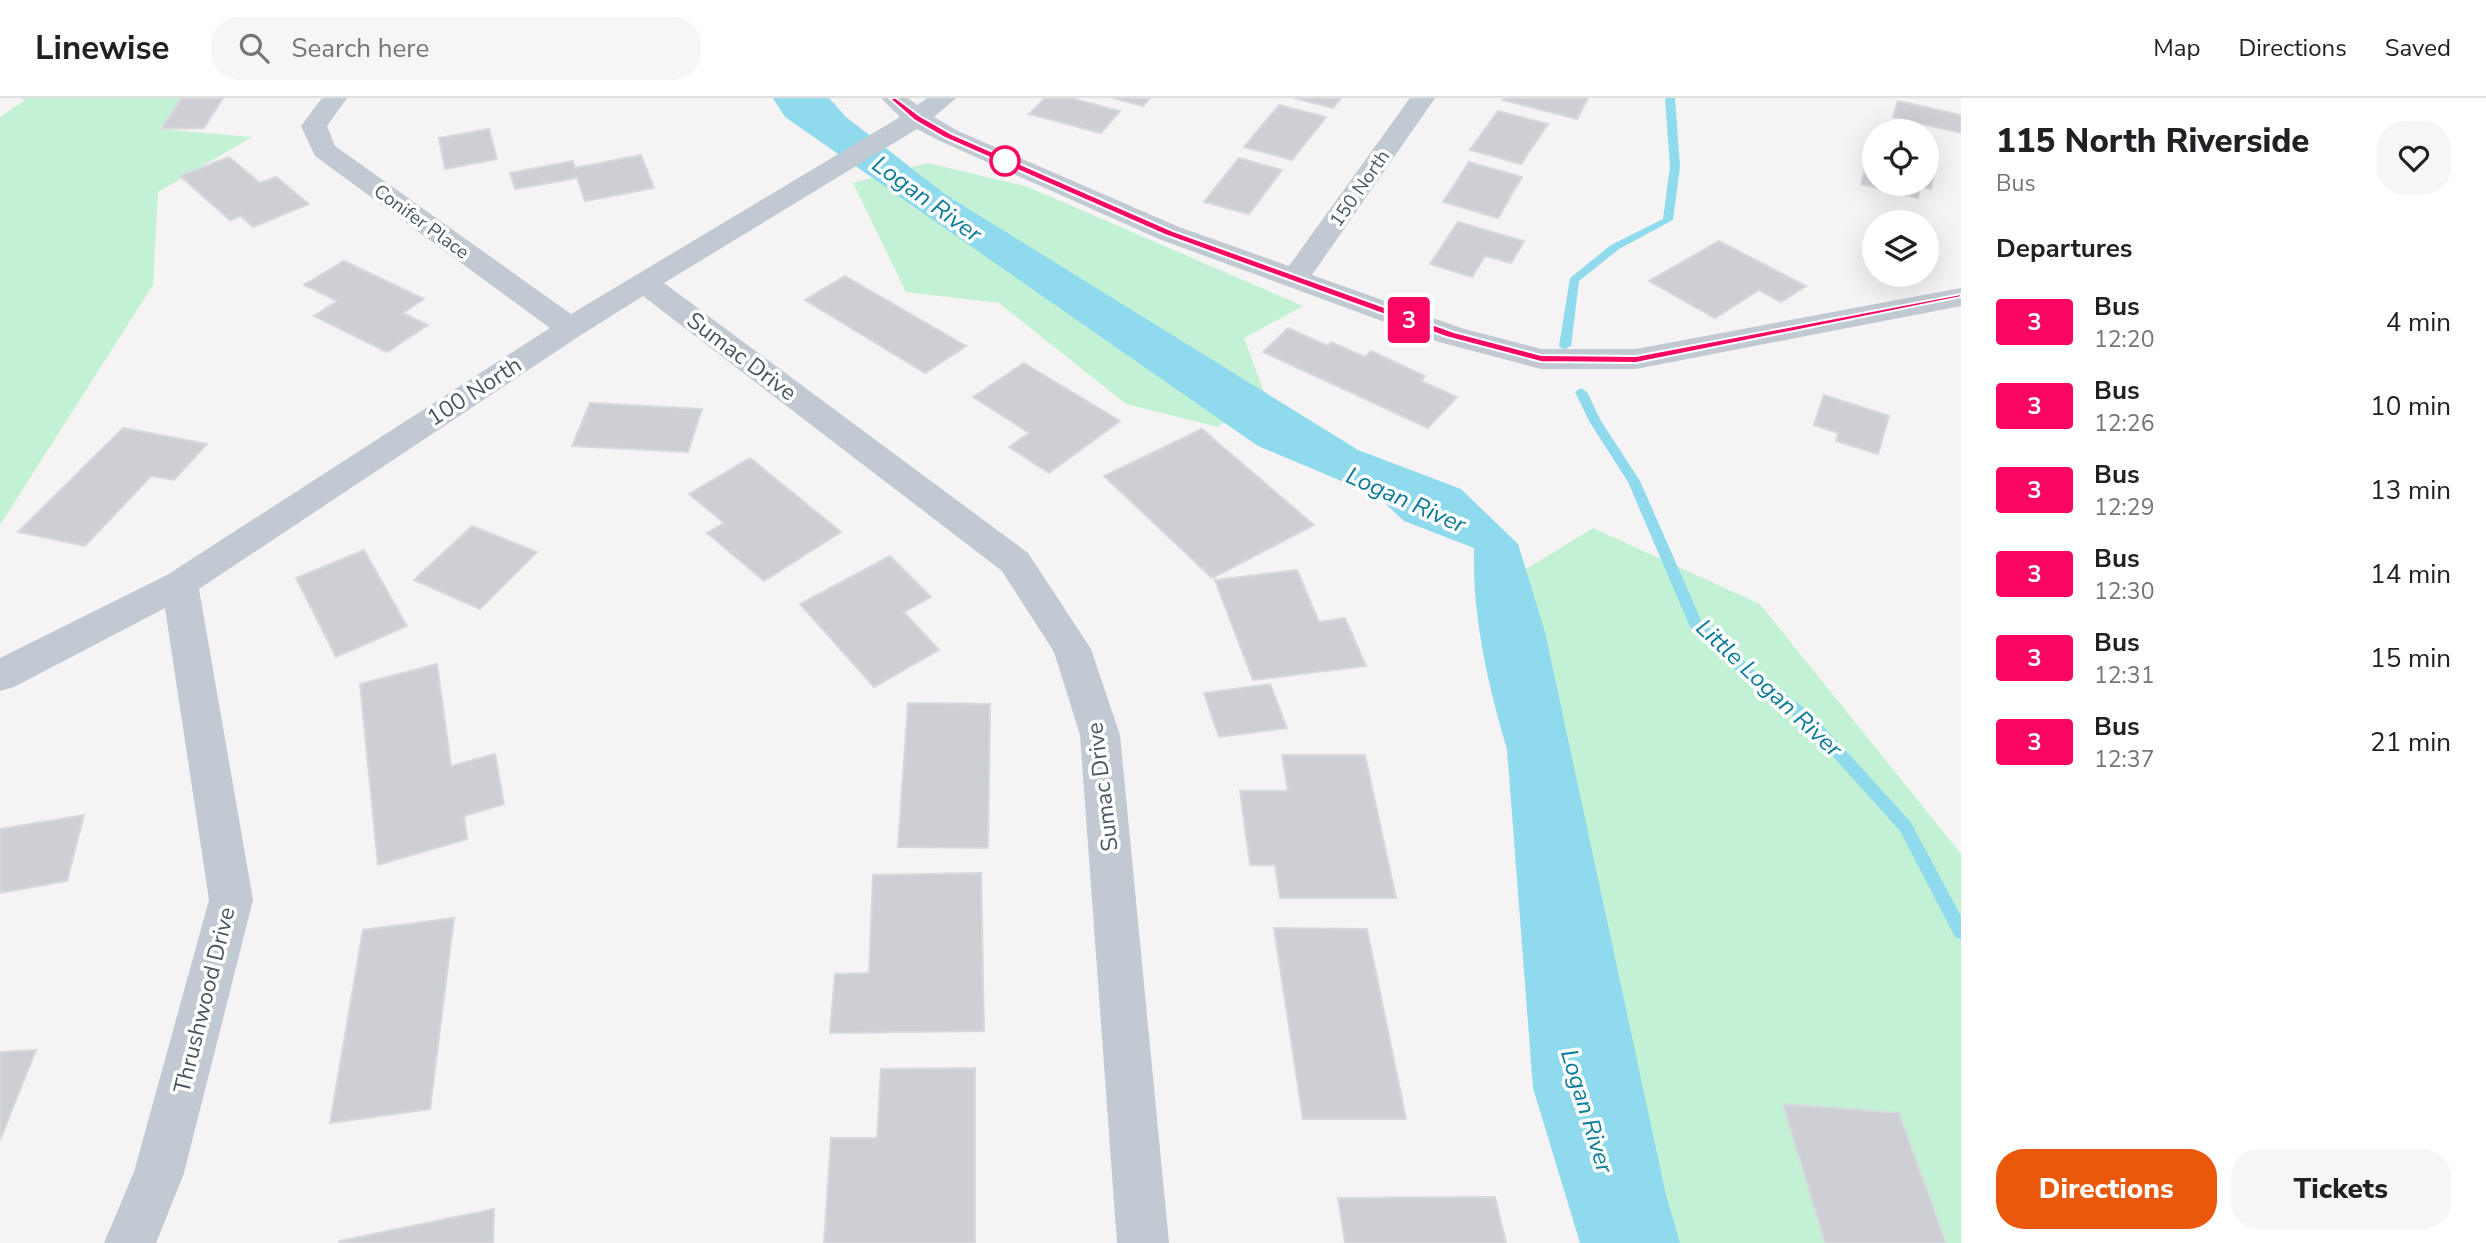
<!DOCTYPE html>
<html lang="en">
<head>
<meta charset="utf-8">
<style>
	body { margin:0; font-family:"Nunito Sans",sans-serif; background:#f6f6f6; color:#202124; height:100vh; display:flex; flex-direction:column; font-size:26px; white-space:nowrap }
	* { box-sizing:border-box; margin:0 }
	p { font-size:23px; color:#757577 }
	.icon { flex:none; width:38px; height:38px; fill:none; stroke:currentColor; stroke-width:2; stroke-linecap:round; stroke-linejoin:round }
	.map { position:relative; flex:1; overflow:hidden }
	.panel { display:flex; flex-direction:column; background:#fff; width:525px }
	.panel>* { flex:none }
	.badge { padding:0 14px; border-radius:5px; font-size:24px; line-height:46px }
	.tools { position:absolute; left:1862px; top:21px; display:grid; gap:14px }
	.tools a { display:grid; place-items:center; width:77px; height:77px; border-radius:50%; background:#fff; box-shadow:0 7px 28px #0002; font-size:35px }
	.map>.badge { position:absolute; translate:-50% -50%; box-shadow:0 0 0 4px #fff }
	h2 { padding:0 35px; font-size:26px; line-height:63px }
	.round { display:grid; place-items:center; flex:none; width:74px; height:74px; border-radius:28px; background:#f6f6f6 }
	.overview { display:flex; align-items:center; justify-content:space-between; height:119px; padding:0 35px }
	h1 { font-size:33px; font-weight:800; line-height:52px }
	.primary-button { display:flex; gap:14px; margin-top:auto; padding:14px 35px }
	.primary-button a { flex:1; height:80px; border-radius:28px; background:#ea580c; color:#fff; font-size:28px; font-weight:800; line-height:80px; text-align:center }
	.primary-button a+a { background:#f6f6f6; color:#202124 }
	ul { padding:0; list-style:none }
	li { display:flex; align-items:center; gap:21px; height:84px; padding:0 35px }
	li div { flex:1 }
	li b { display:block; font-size:26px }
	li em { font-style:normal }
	li .badge { min-width:77px; font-weight:700; text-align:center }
	header { display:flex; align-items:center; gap:42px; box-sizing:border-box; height:98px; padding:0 35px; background:#fff; border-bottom:2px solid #e0e0e0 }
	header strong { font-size:33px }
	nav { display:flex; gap:38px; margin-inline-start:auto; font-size:24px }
	.search { width:490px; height:63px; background:#f6f6f6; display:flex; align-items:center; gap:18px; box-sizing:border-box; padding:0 24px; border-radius:28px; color:#757577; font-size:26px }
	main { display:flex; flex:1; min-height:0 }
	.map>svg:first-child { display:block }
	.green { fill:#c3f1d5 }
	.water { fill:#90daee }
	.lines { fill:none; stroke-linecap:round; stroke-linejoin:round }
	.stream { fill:#90daee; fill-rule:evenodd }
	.building { fill:#cdcfd5; stroke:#d7d9de; stroke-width:2 }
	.minor { fill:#c1cad2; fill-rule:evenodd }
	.line { fill:#fa0561; stroke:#fff; stroke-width:2 }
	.stop-dot { fill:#fff; stroke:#fa0561; stroke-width:3.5 }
	.labels { text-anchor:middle; stroke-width:7; stroke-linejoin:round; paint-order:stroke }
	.far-street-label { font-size:19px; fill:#4a5661; stroke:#fff }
	.street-label { font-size:23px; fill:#4a5661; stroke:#fff }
	.water-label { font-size:24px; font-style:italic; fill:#0c7c9b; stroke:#fff }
</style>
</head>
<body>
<header>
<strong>Linewise</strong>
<div class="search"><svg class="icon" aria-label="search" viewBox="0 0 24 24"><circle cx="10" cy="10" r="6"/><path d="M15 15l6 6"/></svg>Search here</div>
<nav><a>Map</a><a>Directions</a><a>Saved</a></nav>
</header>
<main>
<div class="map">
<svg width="1961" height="1145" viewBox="0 0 1961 1145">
	<rect width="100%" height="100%" fill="#f5f3f3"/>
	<path class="green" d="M22,0H190L158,31L252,39L158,94L153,187L0,427V19L24,3Z
		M928,65L1028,89L1303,208L1244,240L1266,300L1218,329L1126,306L999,205L906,194L853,85Z
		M1593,430L1760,506L1961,756V1145H1592L1521,474Z"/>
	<path class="water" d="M773,0H829L846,19L946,97L1358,352L1461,391L1518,446L1545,534L1666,1097L1680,1145H1580L1533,990L1507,651C1488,587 1472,517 1474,450L1404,423L1377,398L1258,348L785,19Z"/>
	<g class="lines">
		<path class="stream" d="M1665,0H1675L1680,69L1673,122L1619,151L1579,183L1571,248L1565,251L1561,250L1559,248L1570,180L1611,147L1663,121L1670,69Z
			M1581,290L1587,294L1601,323L1640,383L1701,522L1755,573L1812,616L1910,723L1961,818V841L1955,839L1900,733L1802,624L1745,581L1690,529L1628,384L1589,323L1575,294Z"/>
	</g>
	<path class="building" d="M182,0H223L204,30L161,31Z
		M1045,0H1070L1120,13L1101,35L1029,16Z
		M1113,0H1150L1143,8Z
		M1294,0H1341L1333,10Z
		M1505,0H1588L1577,21L1503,2Z
		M1898,3L1961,17V35L1893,19Z
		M1279,7L1326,19L1292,62L1244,49Z
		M1498,13L1548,26L1521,66L1470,52Z
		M489,31L497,61L445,71L439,40Z
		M1871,49L1874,50V86H1927V74L1934,76L1931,91L1921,89L1918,100L1861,86Z
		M641,57L654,90L585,103L577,80L515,91L510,75L573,63L575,70Z
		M229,59L260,85L276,79L309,106L253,129L241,118L230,122L180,78Z
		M1239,60L1282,72L1249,116L1204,104Z
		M1469,64L1522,79L1498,120L1443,104Z
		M1458,124L1524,143L1511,165L1485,158L1472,179L1430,166Z
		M1719,143L1806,188L1781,204L1759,192L1715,220L1649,183Z
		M344,163L424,201L403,215L428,227L387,254L314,218L337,203L304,187Z
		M845,178L966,248L925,275L805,202Z
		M1288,230L1328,248L1331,244L1365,259L1371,253L1425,278L1421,283L1457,299L1428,330L1263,254Z
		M1024,265L1120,323L1049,375L1009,349L1029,335L973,299Z
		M1824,297L1889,318L1878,356L1836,343L1838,335L1814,327Z
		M590,305L702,311L688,354L572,348Z
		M123,330L207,346L174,382L151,378L85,448L18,434Z
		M1202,331L1314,427L1212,480L1104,378Z
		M750,360L841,434L764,483L707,435L724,425L689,396Z
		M472,428L537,454L480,511L414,482Z
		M364,452L407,528L336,559L296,480Z
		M890,458L931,499L904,514L939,552L874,589L800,506Z
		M1297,472L1319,524L1345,520L1366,568L1253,582L1215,482Z
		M437,566L451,668L495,656L504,706L464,718L467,741L378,767L360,586Z
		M1270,586L1287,630L1219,639L1204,595Z
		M908,605L990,606L988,750L898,749Z
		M1282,657H1365L1396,800H1280L1275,767H1250L1240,693H1288Z
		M84,717L67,783L0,795V731Z
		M981,775L984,933L830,935L835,876L869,875L873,777Z
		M454,820L430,1011L330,1025L363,832Z
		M1274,830L1367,831L1406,1021H1303Z
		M36,952L0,1042V954Z
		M975,970V1145H824L831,1040H877L881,971Z
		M1783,1006L1899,1015L1946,1145H1825Z
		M1495,1099L1506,1145H1345L1338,1100Z
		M494,1111L493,1145H339L340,1143Z"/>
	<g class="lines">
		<path class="minor" d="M322,0H347L327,28L335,48L571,216L900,19L881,0H908L917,7L928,0H956L934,19L958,33L1179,129L1289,168L1410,0H1435L1312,177L1461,230L1541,251H1636L1961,190V208L1636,271H1541L1439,244L1159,141L940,43L917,31L664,185L1028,455L1091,551L1120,637L1169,1145H1117L1080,637L1054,554L1002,473L643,198L581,237L199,491L253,802L184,1075L156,1145H104L134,1074L209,802L165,510L14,589L0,593V560L167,477L550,230L315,58L301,28Z"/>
	</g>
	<path class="line" d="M889,0H896L920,18L952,36L1173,133L1454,234L1541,257L1636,258L1961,196V199L1636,265L1541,264L1446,239L1165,137L945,40L914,22Z"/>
	<circle class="stop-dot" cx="1005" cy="63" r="14"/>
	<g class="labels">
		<g class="far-street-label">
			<text transform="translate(1359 90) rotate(-55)" y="7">150 North</text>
			<text transform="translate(422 123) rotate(36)" y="7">Conifer Place</text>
		</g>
		<g class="street-label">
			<text transform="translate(742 258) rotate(37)" y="8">Sumac Drive</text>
			<text transform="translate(474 293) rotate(-33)" y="8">100 North</text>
			<text transform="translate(1102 689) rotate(-97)" y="8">Sumac Drive</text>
			<text transform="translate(204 902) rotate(-76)" y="8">Thrushwood Drive</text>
		</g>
		<g class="water-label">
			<text transform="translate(927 101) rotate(36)" y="8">Logan River</text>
			<text transform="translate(1406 402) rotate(24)" y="8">Logan River</text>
			<text transform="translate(1769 590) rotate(43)" y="8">Little Logan River</text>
			<text transform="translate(1587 1013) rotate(73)" y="8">Logan River</text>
		</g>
	</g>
</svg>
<div class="tools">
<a><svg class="icon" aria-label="locate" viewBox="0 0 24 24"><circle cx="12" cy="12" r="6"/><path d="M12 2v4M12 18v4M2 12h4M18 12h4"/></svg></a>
<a><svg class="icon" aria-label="layers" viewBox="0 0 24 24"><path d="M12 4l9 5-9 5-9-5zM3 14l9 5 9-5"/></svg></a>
</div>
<b class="badge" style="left:1409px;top:222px;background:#fa0561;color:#fff">3</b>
</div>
<section class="panel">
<div class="overview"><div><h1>115 North Riverside</h1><p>Bus</p></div><a class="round"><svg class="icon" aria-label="heart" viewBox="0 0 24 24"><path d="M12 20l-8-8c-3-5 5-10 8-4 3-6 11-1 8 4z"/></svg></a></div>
<h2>Departures</h2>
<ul>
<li><span class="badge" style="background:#fa0561;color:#fff">3</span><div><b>Bus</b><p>12:20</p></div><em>4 min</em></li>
<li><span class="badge" style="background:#fa0561;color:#fff">3</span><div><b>Bus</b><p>12:26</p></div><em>10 min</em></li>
<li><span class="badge" style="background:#fa0561;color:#fff">3</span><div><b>Bus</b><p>12:29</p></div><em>13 min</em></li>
<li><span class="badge" style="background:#fa0561;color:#fff">3</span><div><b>Bus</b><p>12:30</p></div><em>14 min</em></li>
<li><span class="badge" style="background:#fa0561;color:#fff">3</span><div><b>Bus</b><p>12:31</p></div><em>15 min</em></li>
<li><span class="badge" style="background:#fa0561;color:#fff">3</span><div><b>Bus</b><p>12:37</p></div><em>21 min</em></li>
</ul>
<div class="primary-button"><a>Directions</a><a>Tickets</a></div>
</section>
</main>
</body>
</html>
